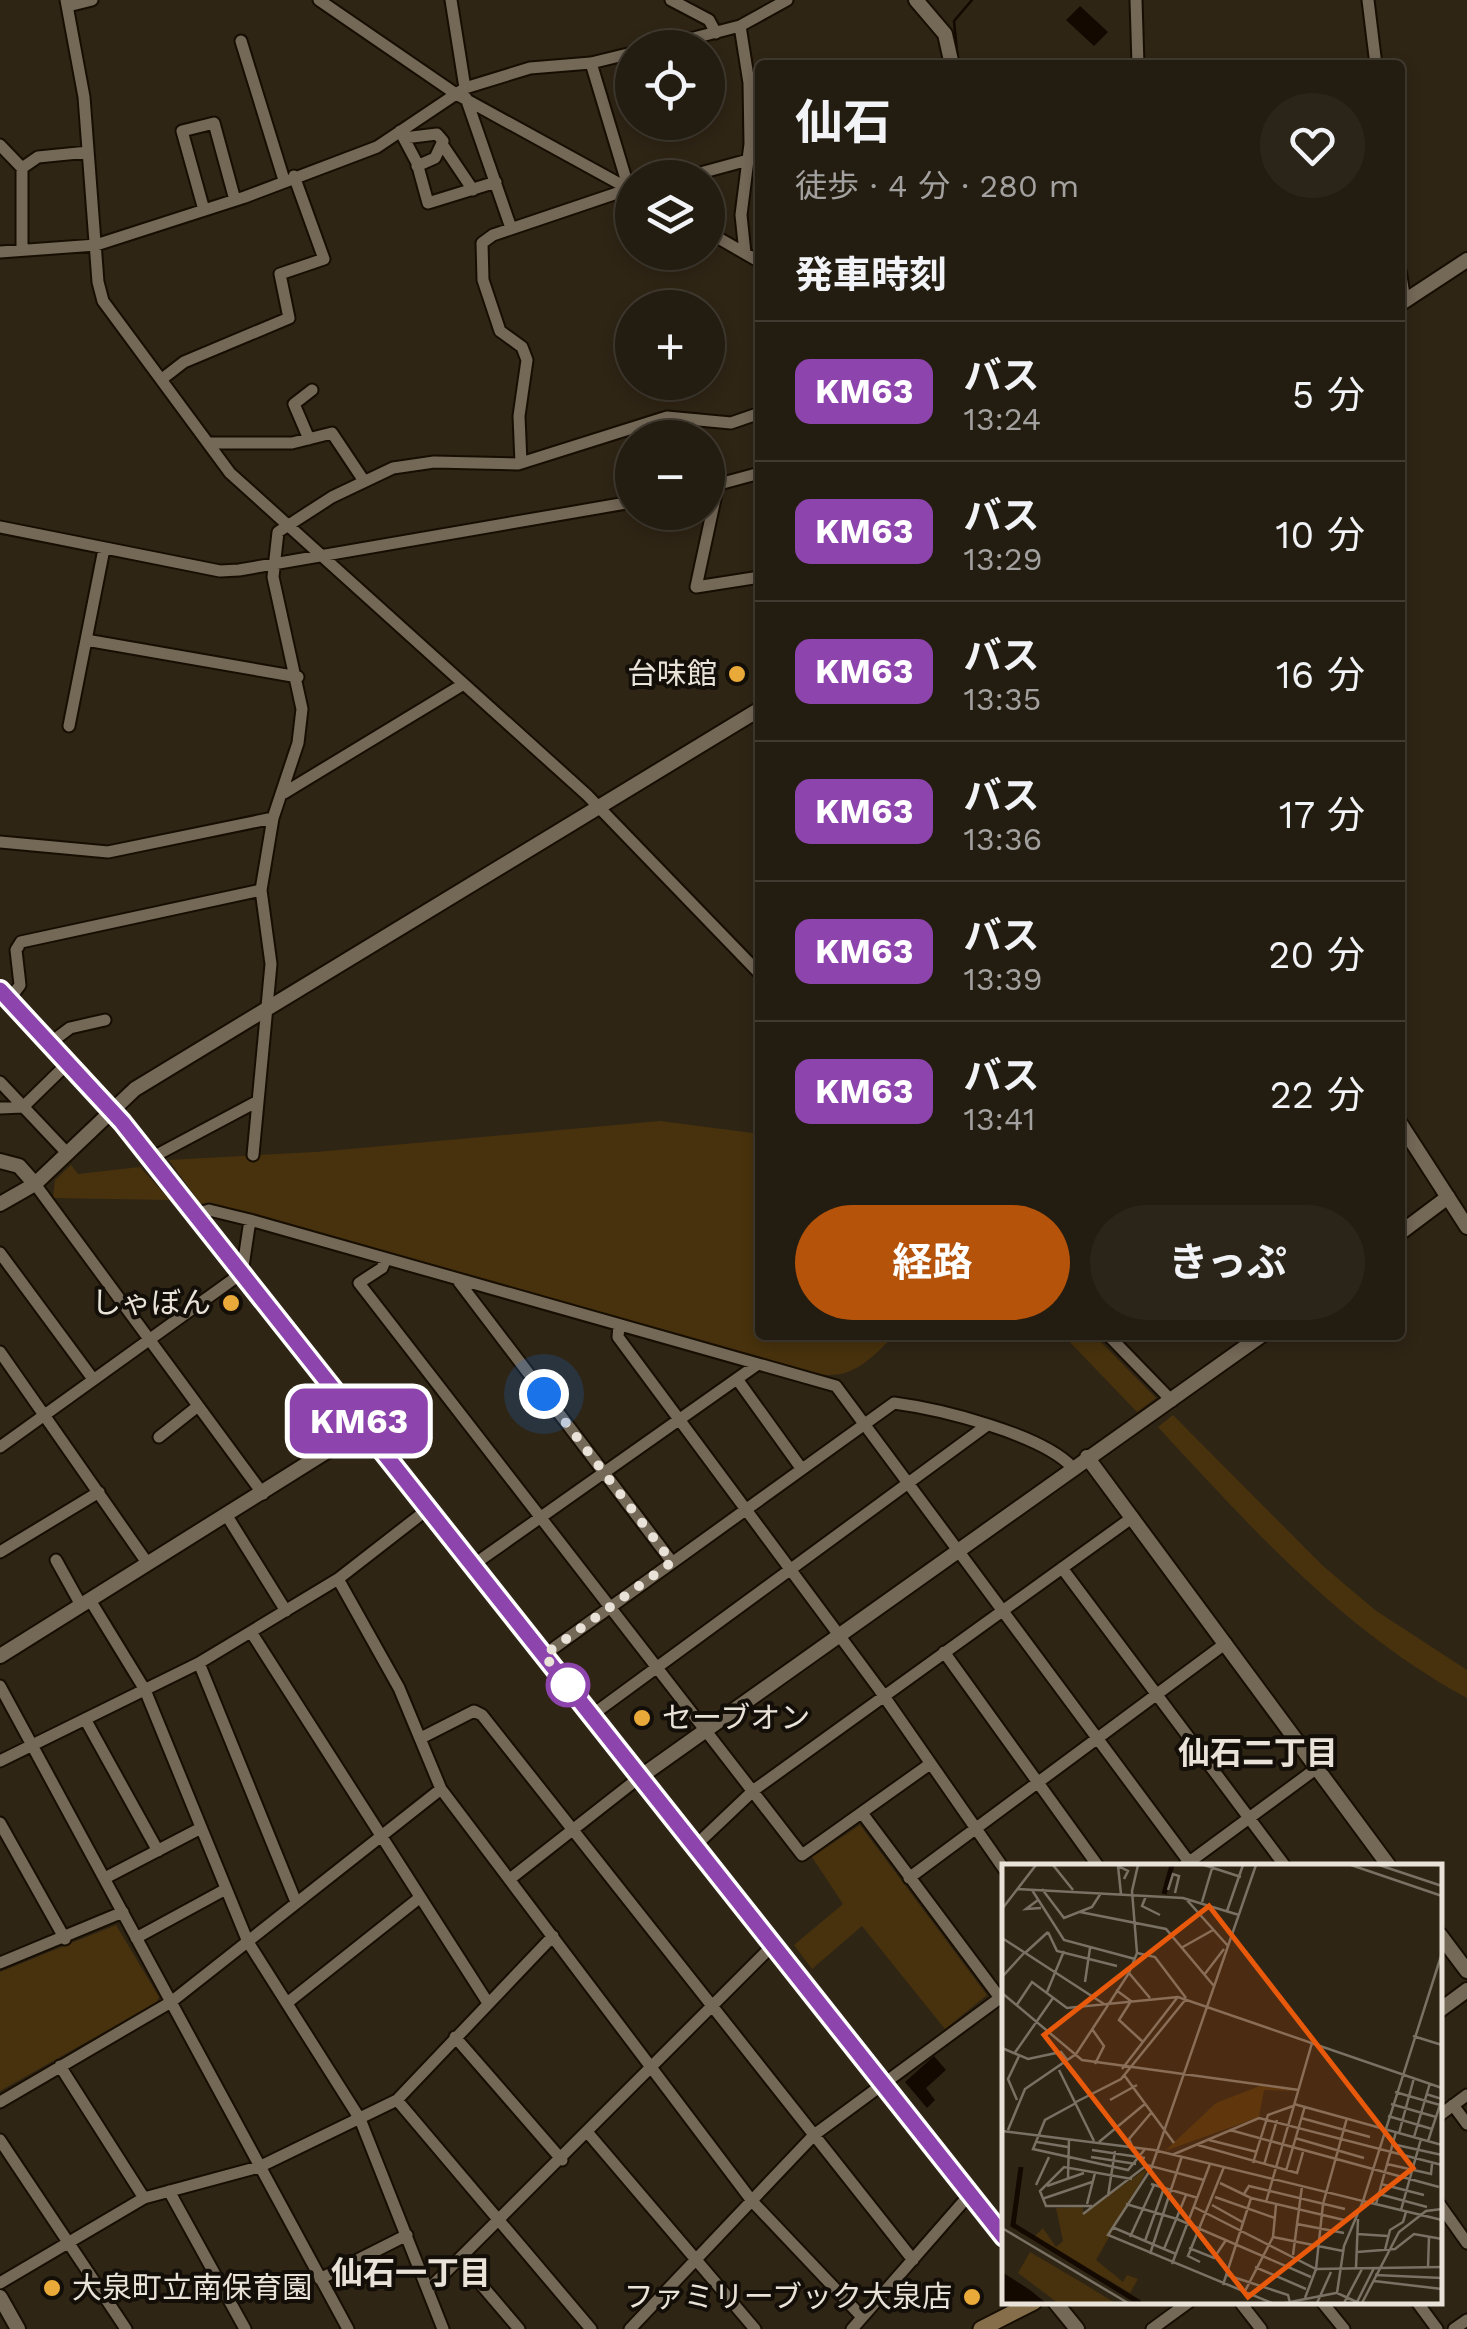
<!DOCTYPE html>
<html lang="ja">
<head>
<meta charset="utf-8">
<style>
	body { margin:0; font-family:"Work Sans","Noto Sans JP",sans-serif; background:#2b2519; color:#f1f3f6; height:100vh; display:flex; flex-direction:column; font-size:38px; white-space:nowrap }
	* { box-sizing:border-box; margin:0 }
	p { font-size:32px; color:#a3a19f }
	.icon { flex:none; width:55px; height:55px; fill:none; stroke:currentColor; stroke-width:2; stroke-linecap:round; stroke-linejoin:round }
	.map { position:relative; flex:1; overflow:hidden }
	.drawer { position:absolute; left:755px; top:60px; width:650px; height:1280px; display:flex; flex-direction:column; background:#231c10; border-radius:10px; box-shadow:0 5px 15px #0003,0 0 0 2px #403a30 }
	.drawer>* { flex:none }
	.badge { padding:0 20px; border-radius:15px; font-size:35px; line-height:65px }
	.buttons { position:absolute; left:615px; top:30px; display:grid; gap:20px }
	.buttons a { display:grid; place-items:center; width:110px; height:110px; border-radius:50%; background:#231c10; box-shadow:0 5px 15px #0003,0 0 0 2px #403a30; font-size:50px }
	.you { position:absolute; width:50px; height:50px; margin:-25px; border:8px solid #fff; border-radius:50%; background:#1a73e8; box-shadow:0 0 0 15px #1a73e833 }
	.map>.badge { position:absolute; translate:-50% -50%; box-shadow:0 0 0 5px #fff }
	h2 { padding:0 40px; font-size:38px; line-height:90px }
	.round { display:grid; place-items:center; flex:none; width:105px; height:105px; border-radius:52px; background:#2b2519 }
	.headline { display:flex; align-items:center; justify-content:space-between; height:170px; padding:0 40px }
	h1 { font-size:48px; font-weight:700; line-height:75px }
	.action { display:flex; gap:20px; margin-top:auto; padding:20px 40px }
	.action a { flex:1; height:115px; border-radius:60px; background:#b45309; color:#fff; font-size:40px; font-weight:700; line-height:115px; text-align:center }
	.action a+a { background:#2b2519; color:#f1f3f6 }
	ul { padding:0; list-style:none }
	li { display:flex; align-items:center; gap:30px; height:140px; padding:0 40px; border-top:2px solid #403a30 }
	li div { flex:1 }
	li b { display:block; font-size:38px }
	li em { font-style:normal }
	li .badge { min-width:110px; font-weight:700; text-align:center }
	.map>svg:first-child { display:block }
	.green { fill:#48320d }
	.water { fill:#140900 }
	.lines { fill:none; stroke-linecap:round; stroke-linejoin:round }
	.stream { stroke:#140900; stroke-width:2.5 }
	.minor-casing { stroke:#170e02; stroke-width:15 }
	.tertiary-casing { stroke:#170e02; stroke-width:18 }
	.secondary-casing { stroke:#170e02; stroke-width:19 }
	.minor { stroke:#746857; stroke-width:11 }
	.tertiary { stroke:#746857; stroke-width:14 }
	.secondary { stroke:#856e49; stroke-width:15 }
	.line-casing { stroke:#fff; stroke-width:22 }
	.line { stroke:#8e44ad; stroke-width:15 }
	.walk { stroke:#e9e2d8; stroke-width:10; stroke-dasharray:0 18 }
	.poi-dot { fill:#eaaa39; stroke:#130f08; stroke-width:4 }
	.stop-dot { fill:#fff; stroke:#8e44ad; stroke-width:5 }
	.labels { text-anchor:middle; stroke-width:8; stroke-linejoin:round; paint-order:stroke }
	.poi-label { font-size:30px; fill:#e9e2d8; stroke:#130f08; text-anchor:end }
	.neighbourhood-label { font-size:32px; font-weight:bold; fill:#e9e2d8; stroke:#130f08 }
	.inset-river { fill:none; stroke:#140900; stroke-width:5 }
	.inset-road { fill:none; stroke:#797163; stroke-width:2.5 }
	.view { fill:#e8590c; fill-opacity:0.15; stroke:#e8590c; stroke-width:5 }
	.inset-edge { fill:none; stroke:#e9e2d8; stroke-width:5 }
</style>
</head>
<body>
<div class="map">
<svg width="1467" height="2329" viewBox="0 0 1467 2329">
	<rect width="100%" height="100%" fill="#2f2515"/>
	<path class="green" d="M660,1121L760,1134V1335H895C870,1359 853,1380 817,1374L398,1262L200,1203L169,1160L316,1152Z
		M71,1165L78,1174L140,1167L170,1200L53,1198L55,1180Z
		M1063,1335H1094L1156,1398L1137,1412Z
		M1173,1415L1323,1566L1375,1610L1467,1670V1698C1345,1632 1251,1528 1158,1427Z
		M860,1825L987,1995L945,2029L862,1926L812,1969L794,1945L843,1904L812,1857Z
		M116,1925L159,1997L157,2002L0,2091V1972Z"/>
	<path class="water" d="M1080,6L1108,32L1094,46L1066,20Z
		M934,2056L946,2070L926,2088L935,2100L927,2108L905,2082Z"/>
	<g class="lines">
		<path class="stream" d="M958,62L954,21L972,0"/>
		<defs>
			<path id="minor" d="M66,0L84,97L98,282L103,301L230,473L587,795L760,974
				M319,0L456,94L629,189
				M451,0L465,88
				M671,0L709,20L716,33
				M1136,0L1138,65
				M1368,0L1376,65
				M68,6L92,0
				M740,26L749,83L750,144L741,215L745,253
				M241,41L284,180
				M655,48L740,26L787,0
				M466,98L511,228
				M400,131L417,163L428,203L496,182
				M404,138L437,134L443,141L435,158L417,166
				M442,144L473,190
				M0,145L22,168V249
				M22,168L38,157L88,152
				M682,178L748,160
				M204,210L182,131L214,123L235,200
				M708,232L760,262
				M0,252L96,245L245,197L377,147L465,88L530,68L591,63L632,53
				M1400,270L1405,301
				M162,379L184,362L289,318L280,274L324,259L294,176
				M309,439L294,404L312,390
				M211,443H292L332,433L364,481
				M521,463L519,416L527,360L522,347L500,331L483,280L482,243L493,235L629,189L591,63
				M718,485L696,587L760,577
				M708,487L760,473
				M0,527L220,571L239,570L632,502
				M86,640L298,677
				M69,726L104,549
				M284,793L462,685
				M0,842L108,852L273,818
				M9,1000L20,985L16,950L21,942L261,890
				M50,1043L70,1028L105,1020
				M0,1082L67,1153
				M0,1108L23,1107L68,1063
				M253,1155L271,964L261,890L273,818L298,743L302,709L273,577L278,532L332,497L393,468L434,462L518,464L667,417L731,423L760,413
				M151,1158L256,1102
				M35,1184L263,1494
				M195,1214L209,1210L250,1220L836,1386L1192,1866
				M0,1253L93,1379
				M385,1261L382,1268L359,1283L802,1855L930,1764
				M459,1282L672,1562
				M619,1326L618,1337L879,1689L1004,1869
				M1108,1335L1172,1401
				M0,1352L148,1564
				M737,1379L801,1468
				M159,1437L198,1406
				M0,1447L242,1273L250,1220
				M227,1516L286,1611
				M0,1552L99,1492
				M56,1560L81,1605
				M473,1565L758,1364
				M1062,1568L1285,1866
				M338,1579L399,1688L441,1789L752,2201L862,2317
				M90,1600L145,1690L248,1942L360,2119L443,2329
				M251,1632L488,2003
				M944,1652L1098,1866
				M544,1655L894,1403C940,1409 1041,1434 1072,1467
				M199,1663L296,1902
				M0,1686L348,2329
				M592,1715L986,1426
				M85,1719L158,1851
				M421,1738L474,1711L482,1715L913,2260
				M0,1761L199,1663L338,1579L428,1509
				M862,1813L1000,1998
				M0,1823L65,1939
				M695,1846L754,1790L1133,1517
				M1184,1866L1317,1768
				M105,1878L201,1828
				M909,1878L1226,1643
				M510,1879L640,1777
				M136,1938L226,1889
				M0,1963L123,1912
				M287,2003L418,1899
				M455,2037L562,2160
				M60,2066L144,2198
				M397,2100L591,2329
				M0,2102L171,2002L441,1789
				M1453,2105L1467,2124
				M1440,2115L1467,2095
				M588,2133L755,2329
				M0,2140L126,2329
				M169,2191L245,2329
				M1440,2205L1467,2243
				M461,2261L519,2329
				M320,2279L407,2235
				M0,2283L144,2198L259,2167L397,2100L553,1936
				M428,2290L773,1945
				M1240,2302L1261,2329
				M1322,2302L1344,2329
				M1417,2302L1437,2329
				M630,2329L814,2135L1004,1995
				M852,2329L970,2194
				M1152,2329L1189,2302
				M1454,2329L1467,2320"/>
			<path id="tertiary" d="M916,0L945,34L952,65
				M1400,304L1467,260
				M1400,1123L1467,1227
				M0,1161L19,1166L35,1184
				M0,1204L35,1184L135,1089L760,709
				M1400,1233L1448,1197
				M1087,1457L1389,1866
				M0,1656L364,1428
				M640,1777L1262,1335
				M1440,1935L1467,1971
				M1440,2010L1467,1990
				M0,2297L18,2329
				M1055,2302L1077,2329"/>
			<path id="secondary" d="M0,990L112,1109L1004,2237
				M981,2329L1034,2302"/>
		</defs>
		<use href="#minor" class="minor-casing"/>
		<use href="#tertiary" class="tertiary-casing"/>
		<use href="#secondary" class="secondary-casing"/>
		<use href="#minor" class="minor"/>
		<use href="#tertiary" class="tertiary"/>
		<use href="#secondary" class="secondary"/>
	</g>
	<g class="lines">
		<defs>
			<path id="line" d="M0,990L122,1122L1004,2237"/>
		</defs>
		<use href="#line" class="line-casing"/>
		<use href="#line" class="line"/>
		<path class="walk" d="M544,1394L672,1562L544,1655L575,1695L568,1685"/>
	</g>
	<g class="poi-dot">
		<circle cx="737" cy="674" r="10"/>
		<circle cx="231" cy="1303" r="10"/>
		<circle cx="642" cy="1718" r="10"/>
		<circle cx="52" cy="2288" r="10"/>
		<circle cx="972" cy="2297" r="10"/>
	</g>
	<circle class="stop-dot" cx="568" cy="1685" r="20"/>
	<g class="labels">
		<g class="poi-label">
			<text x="717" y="684">台味館</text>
			<text x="211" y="1313">しゃぼん</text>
			<text x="662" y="1728" text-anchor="start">セーブオン</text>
			<text x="72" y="2298" text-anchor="start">大泉町立南保育園</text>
			<text x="952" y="2307">ファミリーブック大泉店</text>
		</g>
		<g class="neighbourhood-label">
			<text x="1258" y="1764">仙石二丁目</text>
			<text x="411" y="2284">仙石一丁目</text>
		</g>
	</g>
	<g transform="translate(1002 1864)">
		<rect width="440" height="440" fill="#2f2515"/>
		<path d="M258,222L295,227L262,226L257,253L163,287L214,239ZM147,303L94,396L121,418L125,411L136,415L128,429L100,412L126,433L22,371L32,373L41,364L54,383L61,377L54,344L81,343V349ZM28,388L84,421L113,439H56L16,409Z" fill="#48320d"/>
		<path d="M0,408L28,426L44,439H0Z" fill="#140900"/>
		<path class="inset-river" d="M162,30L170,1M19,303L11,361L138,439"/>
		<path class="inset-road" d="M51,1L71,26M202,1L239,13M254,1L149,305L106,371L270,439M349,1L440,32M377,1L440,22M15,25L181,34L237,51M40,25L62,54L90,43L99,29M30,26L62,76L133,95M166,26L171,10L177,12L173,29M119,30L116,2L126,7L122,15M144,32L140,42L158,51M184,35L226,82M36,36L24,45L39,44M200,38L211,1M0,45L34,1M225,47L241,1M78,48L164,65L212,122M46,68L55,87L115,102M0,74L102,140M179,84L211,66M23,89L46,68M135,89L153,93L184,134M440,89L361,337L440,356M127,109L148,134M202,111L222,85M0,113L22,89M83,118L88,84M114,126L129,137L117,156L141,178M45,128L62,87M0,129L80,196L297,226M14,142L30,118L65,144L176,133L440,224M90,165L102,182L93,200M411,172L440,181M0,184L26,195L59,188L66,197M12,190L51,134M120,205L175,134M57,206L92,277M122,211L172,279M393,228L438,241M424,230L440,235L426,277M15,236L6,215L17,192M108,236L135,221M74,238L119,215L184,135M74,239L43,256L31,285L126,306L143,285M292,240L440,281M389,240L434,253M386,252L430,265M299,254L368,273M6,266L23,225L74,190L127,109L135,89L130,27L136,1M228,266L437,323M0,267L152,286L361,337L342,382L335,429L357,439M397,269L412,214M412,273L428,219M293,274L362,294M207,276L255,288M35,278L66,283M97,278L144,239M390,280L440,291M196,281L295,309L301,288M130,282L127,275L149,249M90,286L143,294M170,291L257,254L440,301M89,293L134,300M251,299L266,251L291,242M439,299L440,340M385,300L429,310L430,300M262,301L275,256M284,307L303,242M66,315L67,275M218,319L249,334L342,356M149,320L196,334M379,320L422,331M34,321L47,293M45,322L82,309M242,330L247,322L343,345M377,330L425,343M106,332L113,287M213,333L273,354M40,335L90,318M264,338L310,179M85,340L93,309M124,340L175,355L309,413M374,340L394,268M210,341L242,359M90,342H44L38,327L62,303L130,315M192,343L314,405L321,340L345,254M399,346L419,275M81,350L145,301L202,316M295,360L342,369M110,363L174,390M0,364L126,439M355,370L386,372M128,373L152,321M271,373L341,387M143,377L162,324M187,384L212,394L224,376M162,385L184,331M383,386L388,366L401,358L404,348M355,388L393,385L412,370L440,375M148,390L180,292M291,391L300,322M198,398L186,392L222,303M170,400L208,300M253,403L304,425M426,403L427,373M354,404L356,355M225,411L286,431L288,439M373,411L440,414M372,417L440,425M221,421L249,334M242,429L271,373L274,341M303,434L314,405L440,403M355,438L372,404M283,439L334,429M315,439L329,408M342,439L360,405M360,439L397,368L424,347L440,345"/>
		<path class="view" d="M207,42L411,304L246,433L42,171Z"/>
		<rect width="440" height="440" class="inset-edge"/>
	</g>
</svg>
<div class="buttons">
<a><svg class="icon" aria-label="locate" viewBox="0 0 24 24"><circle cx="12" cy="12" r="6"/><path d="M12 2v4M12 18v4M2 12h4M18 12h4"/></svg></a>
<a><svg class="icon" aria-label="layers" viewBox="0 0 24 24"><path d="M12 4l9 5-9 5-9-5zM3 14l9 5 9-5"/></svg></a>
<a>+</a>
<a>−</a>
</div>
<div class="you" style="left:544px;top:1394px"></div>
<b class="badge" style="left:359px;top:1421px;background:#8e44ad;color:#fff">KM63</b>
<section class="drawer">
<div class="headline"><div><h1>仙石</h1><p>徒歩 · 4 分 · 280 m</p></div><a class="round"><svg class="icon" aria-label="heart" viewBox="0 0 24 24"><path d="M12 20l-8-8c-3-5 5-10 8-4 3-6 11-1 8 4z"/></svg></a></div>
<h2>発車時刻</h2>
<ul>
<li><span class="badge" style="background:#8e44ad;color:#fff">KM63</span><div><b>バス</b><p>13:24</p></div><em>5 分</em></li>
<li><span class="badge" style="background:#8e44ad;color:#fff">KM63</span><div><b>バス</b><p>13:29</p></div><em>10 分</em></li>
<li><span class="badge" style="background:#8e44ad;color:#fff">KM63</span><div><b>バス</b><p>13:35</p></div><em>16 分</em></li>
<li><span class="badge" style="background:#8e44ad;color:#fff">KM63</span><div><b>バス</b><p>13:36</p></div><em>17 分</em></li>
<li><span class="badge" style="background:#8e44ad;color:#fff">KM63</span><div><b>バス</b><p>13:39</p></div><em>20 分</em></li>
<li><span class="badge" style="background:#8e44ad;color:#fff">KM63</span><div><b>バス</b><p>13:41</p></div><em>22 分</em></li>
</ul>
<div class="action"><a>経路</a><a>きっぷ</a></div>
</section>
</div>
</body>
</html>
